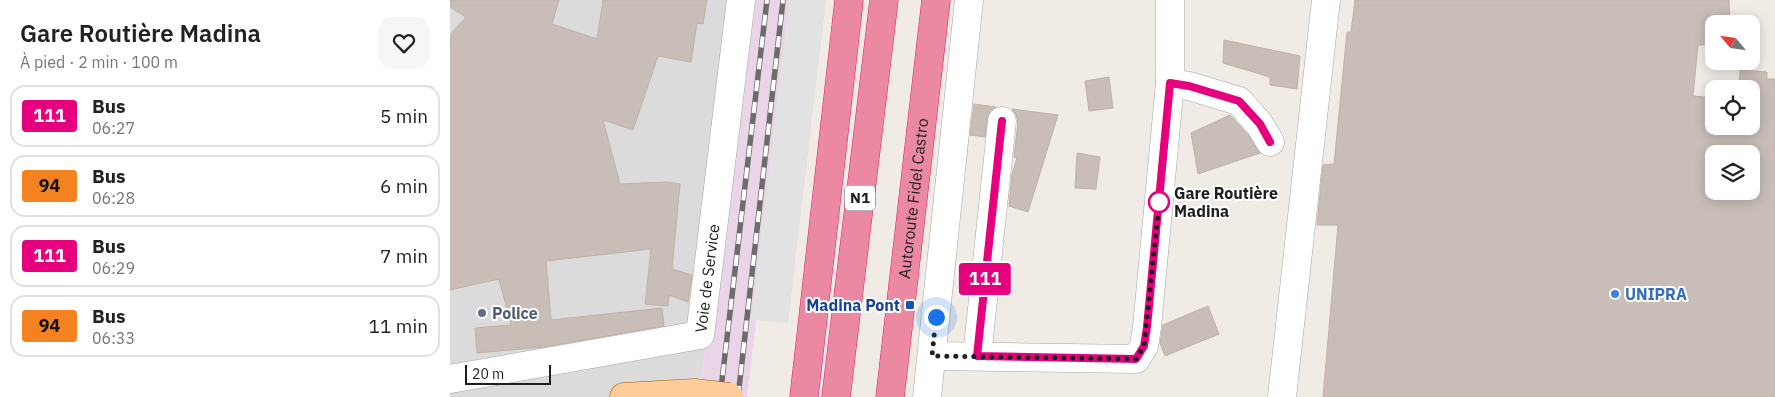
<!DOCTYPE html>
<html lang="fr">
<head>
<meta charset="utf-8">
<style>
	body { margin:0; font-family:"IBM Plex Sans",sans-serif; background:#f6f6f6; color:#222; height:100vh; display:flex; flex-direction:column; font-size:19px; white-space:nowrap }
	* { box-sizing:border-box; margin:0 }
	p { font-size:16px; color:#767676 }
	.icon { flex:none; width:28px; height:28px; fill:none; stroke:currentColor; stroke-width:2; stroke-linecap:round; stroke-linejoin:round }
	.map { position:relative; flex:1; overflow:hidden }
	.side { display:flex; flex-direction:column; background:#fff; width:450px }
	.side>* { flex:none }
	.badge { padding:0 10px; border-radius:4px; font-size:18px; line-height:32px }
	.needle { width:32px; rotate:299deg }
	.buttons { position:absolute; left:1255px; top:15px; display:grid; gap:10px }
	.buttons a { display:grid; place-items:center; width:55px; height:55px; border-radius:10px; background:#fff; box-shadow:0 2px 12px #0003; font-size:25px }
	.scale { position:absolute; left:15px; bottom:12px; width:86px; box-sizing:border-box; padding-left:5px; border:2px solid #1e1e1e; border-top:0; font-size:14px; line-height:18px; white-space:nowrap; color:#1e1e1e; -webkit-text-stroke:4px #fff; paint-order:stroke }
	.you { position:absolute; width:25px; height:25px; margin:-12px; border:4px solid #fff; border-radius:50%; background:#1a73e8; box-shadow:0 0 0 8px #1a73e833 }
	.map>.badge { position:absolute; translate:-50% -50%; box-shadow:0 0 0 2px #fff }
	.round { display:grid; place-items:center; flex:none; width:52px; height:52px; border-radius:15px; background:#f6f6f6 }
	.head { display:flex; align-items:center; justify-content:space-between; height:85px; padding:0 20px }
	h1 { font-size:24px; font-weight:600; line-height:38px }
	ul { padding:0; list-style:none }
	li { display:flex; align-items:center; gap:15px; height:62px; margin:0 10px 8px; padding:0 10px; border:2px solid #e0e0e0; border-radius:15px }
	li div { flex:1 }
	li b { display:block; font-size:19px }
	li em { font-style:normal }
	li .badge { min-width:55px; font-weight:700; text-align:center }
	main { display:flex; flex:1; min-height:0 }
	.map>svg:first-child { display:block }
	.residential { fill:#dcdbdb }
	.industrial { fill:#e9d5e7 }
	.parking { fill:#e2e2e2 }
	.building { fill:#c8bdb7; stroke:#c2b0a5; fill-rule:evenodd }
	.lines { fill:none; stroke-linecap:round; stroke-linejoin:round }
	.minor-casing { stroke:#a5a5a5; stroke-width:29 }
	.major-casing { stroke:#995a00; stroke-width:29 }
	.highway-casing { stroke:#e41b6f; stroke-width:29 }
	.minor { stroke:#fff; stroke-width:28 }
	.major { stroke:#ffcb9a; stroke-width:28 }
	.highway { stroke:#eb88a2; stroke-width:28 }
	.rail-casing { stroke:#6c6c6c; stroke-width:5.5 }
	.rail { stroke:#fff; stroke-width:4; stroke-dasharray:11; stroke-linecap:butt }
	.major-bridge-casing { stroke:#995a00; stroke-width:29; stroke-linecap:butt }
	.major-bridge { stroke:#ffcb9a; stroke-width:28 }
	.line-casing { stroke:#fff; stroke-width:11 }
	.line { stroke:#e6007e; stroke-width:8 }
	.walk { stroke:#1e1e1e; stroke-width:5; stroke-dasharray:0 9 }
	.stop-dot { fill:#fff; stroke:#e6007e; stroke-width:2.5 }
	.shop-dot { fill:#3f7fe0; stroke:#fff; stroke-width:2 }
	.transit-dot { fill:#1a4fb4; stroke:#fff; stroke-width:2 }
	.service-dot { fill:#5c6f8a; stroke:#fff; stroke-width:2 }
	.labels { text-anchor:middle; stroke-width:4; stroke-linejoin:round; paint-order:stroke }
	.shield { fill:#fff; stroke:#626262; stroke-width:1 }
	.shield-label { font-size:15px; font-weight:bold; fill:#1e1e1e }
	.stop-label { font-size:16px; font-weight:bold; fill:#1e1e1e; stroke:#fff; text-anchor:start }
	.street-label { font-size:16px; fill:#1e1e1e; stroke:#fff }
	.shop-label { font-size:16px; font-weight:bold; fill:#366cbe; stroke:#fff; text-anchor:start }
	.transit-label { font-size:16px; font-weight:bold; fill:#164399; stroke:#fff; text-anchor:end }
	.service-label { font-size:16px; font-weight:bold; fill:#4e5e75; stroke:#fff; text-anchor:start }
</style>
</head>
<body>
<main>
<section class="side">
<div class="head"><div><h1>Gare Routière Madina</h1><p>À pied · 2 min · 100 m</p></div><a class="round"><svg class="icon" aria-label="heart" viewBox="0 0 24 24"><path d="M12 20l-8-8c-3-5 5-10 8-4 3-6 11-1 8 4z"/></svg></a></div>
<ul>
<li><span class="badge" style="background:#e6007e;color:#fff">111</span><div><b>Bus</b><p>06:27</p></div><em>5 min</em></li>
<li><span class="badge" style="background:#f58220;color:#111">94</span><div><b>Bus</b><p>06:28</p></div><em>6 min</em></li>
<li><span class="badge" style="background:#e6007e;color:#fff">111</span><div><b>Bus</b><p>06:29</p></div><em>7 min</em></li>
<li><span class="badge" style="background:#f58220;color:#111">94</span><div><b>Bus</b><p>06:33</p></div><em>11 min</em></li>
</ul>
</section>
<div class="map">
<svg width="1325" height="397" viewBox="0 0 1325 397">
	<rect width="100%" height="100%" fill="#f0ebe4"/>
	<path class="residential" d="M0,0H300L249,397H0Z"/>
	<path class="industrial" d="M300,0H345L297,397H249Z"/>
	<path class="parking" d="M339,0H376L338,323L301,320Z"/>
	<path class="building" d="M0,0H109L102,24L147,39L153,0H257L253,24L247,23L241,62L208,56L183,130L153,120L170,184L217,182L230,184L222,269L242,275L238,302L219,295L218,306L195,304L201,249L96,261L101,320L212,308L214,326L94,347L27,353L25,328L61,325L49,279L0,290V35L16,17L0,7Z
		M905,0H1279L1280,24H1264V44L1248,45L1243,96L1264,98V126H1301V89H1289L1290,70L1317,72V79H1325V397H873L888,225H867L873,165L884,164L897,32H901ZM1264,154H1301V191H1264Z
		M774,40L850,56L847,89L820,85V77L773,63Z
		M659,77L663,108L639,111L635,81Z
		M524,104L546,107L540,111L537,119L535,137L520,135Z
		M562,109L608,115L578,212L559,206L562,174L567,158L564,157L568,122L566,115Z
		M780,115L799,136L810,153L748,174L741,133Z
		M627,153L650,157L646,189L625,188Z
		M758,306L769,334L715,356L710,343L713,325Z"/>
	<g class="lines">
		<defs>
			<g id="minor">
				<path d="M720,83L739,86L789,101L810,125L820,142"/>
				<path d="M482,356L686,359L694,346L697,327L720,83V0"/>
				<path d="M527,356L552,121"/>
				<path id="s1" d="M0,379L250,335L291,0"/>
				<path d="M477,397L519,0"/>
				<path d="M832,397L876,0"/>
			</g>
			<path id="major" d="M174,397L244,393"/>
			<g id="highway">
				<path d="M354,397L399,0"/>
				<path d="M386,397L434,0"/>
				<path id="s2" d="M440,397L486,0"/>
			</g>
		</defs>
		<use href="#minor" class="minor-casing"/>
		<use href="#major" class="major-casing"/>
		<use href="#highway" class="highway-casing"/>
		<use href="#minor" class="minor"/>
		<use href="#major" class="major"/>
		<use href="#highway" class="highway"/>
		<defs>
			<path id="rail" d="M270,397L317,0
				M288,397L333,0"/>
		</defs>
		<use href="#rail" class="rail-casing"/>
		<use href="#rail" class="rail"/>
		<defs>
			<path id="major-bridge" d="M244,393L279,397"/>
		</defs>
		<use href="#major-bridge" class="major-bridge-casing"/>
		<use href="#major-bridge" class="major-bridge"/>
	</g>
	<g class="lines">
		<defs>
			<path id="line" d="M552,121L527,356L686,359L694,346L697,327L720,83L739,86L789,101L810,124L820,142"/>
		</defs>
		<use href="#line" class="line-casing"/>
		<use href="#line" class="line"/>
		<path class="walk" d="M486,317L482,356L686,359L694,346L710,196L709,202"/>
	</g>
	<circle class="stop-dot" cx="709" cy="202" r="10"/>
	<circle class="shop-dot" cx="1165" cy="294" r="5"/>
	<rect class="transit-dot" x="455" y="300" width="10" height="10" rx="2.5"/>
	<circle class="service-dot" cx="32" cy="313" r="5"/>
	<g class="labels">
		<rect class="shield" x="395" y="185.5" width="30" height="25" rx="4"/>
		<g class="shield-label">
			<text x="410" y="203">N1</text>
		</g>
		<g class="stop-label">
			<text x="724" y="199">Gare Routière<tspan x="724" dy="18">Madina</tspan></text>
		</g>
		<g class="street-label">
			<text dy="6" stroke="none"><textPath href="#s2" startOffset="200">Autoroute Fidel Castro</textPath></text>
			<text dy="6" stroke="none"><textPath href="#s1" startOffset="311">Voie de Service</textPath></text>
		</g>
		<g class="shop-label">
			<text x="1175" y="300">UNIPRA</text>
		</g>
		<g class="transit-label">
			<text x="450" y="311">Madina Pont</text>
		</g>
		<g class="service-label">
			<text x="42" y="319">Police</text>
		</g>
	</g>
</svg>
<div class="buttons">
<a><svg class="needle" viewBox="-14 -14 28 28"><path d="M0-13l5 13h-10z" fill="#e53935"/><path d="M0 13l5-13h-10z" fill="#767676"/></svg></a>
<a><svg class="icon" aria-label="locate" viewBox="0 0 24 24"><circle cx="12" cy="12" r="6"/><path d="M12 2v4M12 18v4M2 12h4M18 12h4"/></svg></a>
<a><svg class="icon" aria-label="layers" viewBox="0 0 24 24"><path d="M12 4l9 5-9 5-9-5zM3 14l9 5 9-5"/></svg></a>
</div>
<div class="scale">20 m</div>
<div class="you" style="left:486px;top:317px"></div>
<b class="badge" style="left:535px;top:279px;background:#e6007e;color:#fff">111</b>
</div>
</main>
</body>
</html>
